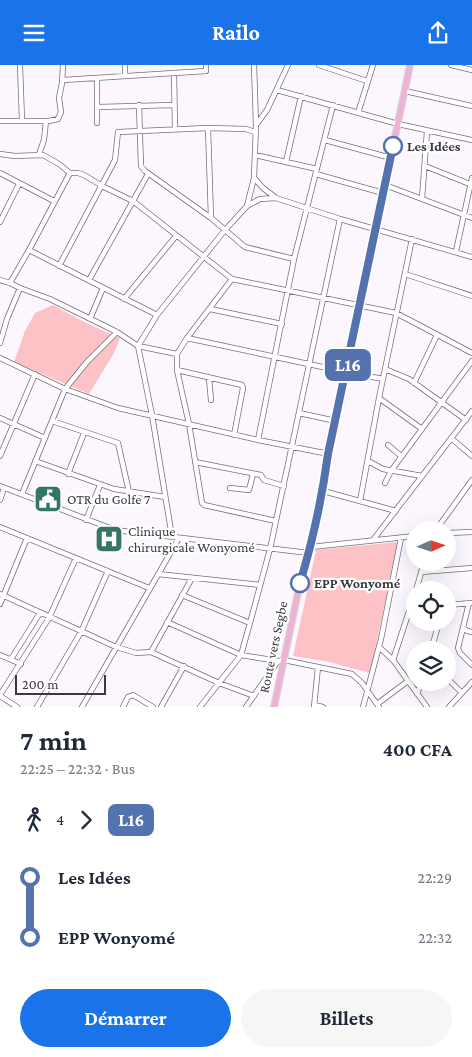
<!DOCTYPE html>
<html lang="fr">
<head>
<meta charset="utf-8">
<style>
	body { margin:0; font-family:"Crimson Pro",serif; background:#f6f6f7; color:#1f2937; height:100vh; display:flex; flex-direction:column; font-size:19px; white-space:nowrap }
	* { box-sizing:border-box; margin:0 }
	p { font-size:16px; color:#747a83 }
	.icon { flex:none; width:28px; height:28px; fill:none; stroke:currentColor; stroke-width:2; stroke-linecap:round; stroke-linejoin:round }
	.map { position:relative; height:642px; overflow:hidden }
	.side { display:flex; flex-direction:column; background:#fff; flex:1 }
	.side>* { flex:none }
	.badge { padding:0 10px; border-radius:8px; font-size:18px; line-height:32px }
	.needle { width:32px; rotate:87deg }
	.tools { position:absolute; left:406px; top:456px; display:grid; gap:10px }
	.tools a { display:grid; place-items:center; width:50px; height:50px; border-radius:50%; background:#fff; box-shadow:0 5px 20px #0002; font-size:25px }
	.scale { position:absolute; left:15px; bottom:12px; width:91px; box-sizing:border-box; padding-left:5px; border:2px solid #3c383e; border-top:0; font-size:14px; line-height:18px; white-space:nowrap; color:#3c383e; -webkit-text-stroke:4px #fff; paint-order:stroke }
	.map>.badge { position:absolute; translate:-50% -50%; box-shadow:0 0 0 2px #fff }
	.legs { display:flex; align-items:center; gap:8px; height:55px; padding:0 20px; font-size:16px }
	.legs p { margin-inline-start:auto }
	.head { display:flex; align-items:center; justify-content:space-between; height:85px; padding:0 20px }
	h1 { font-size:28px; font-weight:700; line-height:38px }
	.button { display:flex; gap:10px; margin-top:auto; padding:10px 20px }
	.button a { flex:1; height:58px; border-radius:30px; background:#1a73e8; color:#fff; font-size:20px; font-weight:700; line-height:58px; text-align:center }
	.button a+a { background:#f6f6f7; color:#1f2937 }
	ul { padding:0 20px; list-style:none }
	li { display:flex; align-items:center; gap:18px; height:60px; font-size:19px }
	li i { display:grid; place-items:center; width:8px; height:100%; margin:0 6px; background:currentColor }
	li i::after { content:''; width:12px; height:12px; margin:-6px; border:4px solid; border-radius:50%; background:#fff }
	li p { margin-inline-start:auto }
	li:first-child i { background:linear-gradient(#0000 50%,currentColor 0) }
	li:last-child i { background:linear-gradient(currentColor 50%,#0000 0) }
	header { display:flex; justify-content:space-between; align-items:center; height:65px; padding:0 20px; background:#1a73e8; color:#fff; font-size:22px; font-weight:700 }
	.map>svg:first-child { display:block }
	.built { fill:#faecff }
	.green { fill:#fcc2c6 }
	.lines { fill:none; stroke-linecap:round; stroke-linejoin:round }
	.minor-casing { stroke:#776c7a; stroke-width:6 }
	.major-casing { stroke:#d8d7d8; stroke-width:8 }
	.minor { stroke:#fff; stroke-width:4.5 }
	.major { stroke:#edb2d4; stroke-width:5.5 }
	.line-1-casing { stroke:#fff; stroke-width:11 }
	.line-1 { stroke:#5472ae; stroke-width:8 }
	.stop-1-dot { fill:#fff; stroke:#5472ae; stroke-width:2.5 }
	.labels { text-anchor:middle; stroke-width:4.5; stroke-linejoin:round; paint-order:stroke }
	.stop-label { font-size:14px; font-weight:bold; fill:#3c383e; stroke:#fff; text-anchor:start }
	.poi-label { font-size:14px; fill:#3c383e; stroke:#fff; text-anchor:start }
	.street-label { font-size:14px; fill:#3c383e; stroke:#fff }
</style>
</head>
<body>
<header><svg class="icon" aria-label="menu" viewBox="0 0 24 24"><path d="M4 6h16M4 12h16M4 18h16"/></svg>Railo<svg class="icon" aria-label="share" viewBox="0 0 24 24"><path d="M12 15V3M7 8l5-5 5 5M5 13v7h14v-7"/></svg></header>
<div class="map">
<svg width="472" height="642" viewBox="0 0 472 642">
	<rect width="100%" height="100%" fill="#fcf7fe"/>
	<path class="built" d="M407,474H415V492L404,489Z"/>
	<path class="green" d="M53,240L84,257L120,273L114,288L89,329L14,297L25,266L35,248Z
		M398,477L370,608L325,596L293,591L316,485Z"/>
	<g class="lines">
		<defs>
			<path id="minor" d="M20,0L22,55
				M125,0V11
				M319,0L367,16
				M451,0L472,5
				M174,8L175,64
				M63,15L206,6V0
				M277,25L398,59L472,75
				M405,26L472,41
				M139,40L141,101L145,106L211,153L245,182L294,194
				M98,42L174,40
				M358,48L373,0
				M0,56H49L58,54L61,47L59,33L62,18L63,0
				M97,58V14
				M256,60L267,45L288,0
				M208,63L211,153
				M325,75L391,93
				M0,89L15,91L43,90L59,99L70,108H78L84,110L104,122L133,136L232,214L396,248L472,288
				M39,89L44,75L46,56
				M255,90L317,104
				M286,97L301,31
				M425,101L472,120
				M0,108L54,136
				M316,109L383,128
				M254,113L263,123L275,132
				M385,120L472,153
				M422,134L427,66
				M247,141L260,134L276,133L340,154L472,192
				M0,157L19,119
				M29,185L157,250
				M456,186L472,113
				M59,201L115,95L118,67L208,63L246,64L255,67
				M405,209L472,231
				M232,214L187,273L177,289V305L189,359L202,438L204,440L276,456
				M0,215L10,218L20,223L50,234L117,267L138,281L177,289
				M89,215L148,109
				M10,218L29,185L70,108
				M124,234L176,171
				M210,244L282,259
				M90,254L103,223
				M187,273L346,307L383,314
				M0,278L7,254L20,223
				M0,293L65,324L118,343L258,375L329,389
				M385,304L409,314L466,355
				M177,305L242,320L243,323L234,370
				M209,313L211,335
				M414,318L437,270
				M379,333L422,364
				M299,348L336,356
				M0,353L45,373
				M52,356L118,378L129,427
				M452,374L472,391
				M258,375L294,194L333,40
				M388,380L401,391
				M0,391L35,309
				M35,396L114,424L165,432
				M368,396L383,404L422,411
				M195,397L261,410L264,415L284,421
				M68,409L84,368
				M385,418L391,406L472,296
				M0,421L115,465L309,488
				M230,423L249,425L253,409
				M323,426L396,446
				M22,429L65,324L87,297L117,267
				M0,435L4,423
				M360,436L379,333L412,174
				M86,455L100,420
				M0,462L149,523
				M436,465L472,415
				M448,468L472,467
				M172,472L152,350L138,281L157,250L225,165L247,141L254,113L256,60L254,0
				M373,475L472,346
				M311,482L415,471
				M421,507L472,503
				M158,509L260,520
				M416,525L424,498
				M0,529L116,582L136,588L151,587L219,618L254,631
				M182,530L250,558
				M469,538L458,583L460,588L472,600
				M0,539L27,473
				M448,540L471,538
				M167,557L241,590L278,596L284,595L352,609L362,618L379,642
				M463,562L467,566L472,567
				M379,582L393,595L427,642
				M431,585L439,558
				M151,587L192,513
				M0,590L21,599
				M11,594L40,548
				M393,595L415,528
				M448,614L462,628
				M417,629L421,618
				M0,630L49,553L76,493
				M0,631L17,642
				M377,639L408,616
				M314,640L323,642
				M37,642L81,567L108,506
				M82,642L179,473
				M123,642L128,632L133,630L153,642
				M161,642L184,601
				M200,642L241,590L250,558L270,484L340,154
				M246,642L278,596
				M314,642L318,602
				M363,642L381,574L401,473
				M449,642L472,617"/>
			<path id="major" d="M274,642L300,518L311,482L323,426L329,389L410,0"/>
		</defs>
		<use href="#minor" class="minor-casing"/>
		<use href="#major" class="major-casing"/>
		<use href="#minor" class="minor"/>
		<use href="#major" class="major"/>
	</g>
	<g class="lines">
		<defs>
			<path id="line-1" d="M300,518C313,475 322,433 328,389L393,81"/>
		</defs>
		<use href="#line-1" class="line-1-casing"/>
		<use href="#line-1" class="line-1"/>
	</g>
	<defs>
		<symbol id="civic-square" viewBox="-11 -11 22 22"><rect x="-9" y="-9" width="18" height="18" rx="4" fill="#347564" stroke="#fff"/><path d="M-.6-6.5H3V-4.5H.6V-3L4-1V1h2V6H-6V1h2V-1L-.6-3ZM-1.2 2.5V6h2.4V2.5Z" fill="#fff"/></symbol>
		<symbol id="hospital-square" viewBox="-11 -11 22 22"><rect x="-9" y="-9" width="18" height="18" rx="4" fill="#347564" stroke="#fff"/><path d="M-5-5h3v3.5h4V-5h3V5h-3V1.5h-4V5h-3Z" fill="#fff"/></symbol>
	</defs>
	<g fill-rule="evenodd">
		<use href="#civic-square" x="32" y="418" width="32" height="32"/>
		<use href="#hospital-square" x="93" y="458" width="32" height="32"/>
	</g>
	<g class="stop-1-dot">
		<circle cx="393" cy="81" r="9"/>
		<circle cx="300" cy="518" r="9"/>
	</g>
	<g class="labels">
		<g class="stop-label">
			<text x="407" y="86">Les Idées</text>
			<text x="314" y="523">EPP Wonyomé</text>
		</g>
		<g class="poi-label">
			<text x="67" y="439">OTR du Golfe 7</text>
			<text x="128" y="471">Clinique<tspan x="128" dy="16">chirurgicale Wonyomé</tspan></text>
		</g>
		<g class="street-label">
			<text transform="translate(273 582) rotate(-78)" y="5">Route vers Segbe</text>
		</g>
	</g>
</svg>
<div class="tools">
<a><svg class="needle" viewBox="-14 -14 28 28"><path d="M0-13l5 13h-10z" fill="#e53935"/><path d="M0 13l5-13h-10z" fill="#747a83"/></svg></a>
<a><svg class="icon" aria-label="locate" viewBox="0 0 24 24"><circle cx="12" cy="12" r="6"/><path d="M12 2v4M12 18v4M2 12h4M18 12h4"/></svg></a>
<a><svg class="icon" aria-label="layers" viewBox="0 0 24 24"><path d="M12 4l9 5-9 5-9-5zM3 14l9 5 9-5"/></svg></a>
</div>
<div class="scale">200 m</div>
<b class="badge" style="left:348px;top:300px;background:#5472ae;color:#fff">L16</b>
</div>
<section class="side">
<div class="head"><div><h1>7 min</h1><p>22:25 – 22:32 · Bus</p></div><b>400 CFA</b></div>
<div class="legs"><svg class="icon" aria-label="walk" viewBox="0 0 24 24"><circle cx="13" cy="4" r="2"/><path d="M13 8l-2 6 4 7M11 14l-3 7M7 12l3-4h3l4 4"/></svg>4<svg class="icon" aria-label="forward" viewBox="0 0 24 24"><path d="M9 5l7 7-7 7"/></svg><b class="badge" style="background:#5472ae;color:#fff">L16</b></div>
<ul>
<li><i style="color:#5472ae"></i><b>Les Idées</b><p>22:29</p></li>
<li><i style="color:#5472ae"></i><b>EPP Wonyomé</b><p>22:32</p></li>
</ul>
<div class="button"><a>Démarrer</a><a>Billets</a></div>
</section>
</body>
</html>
